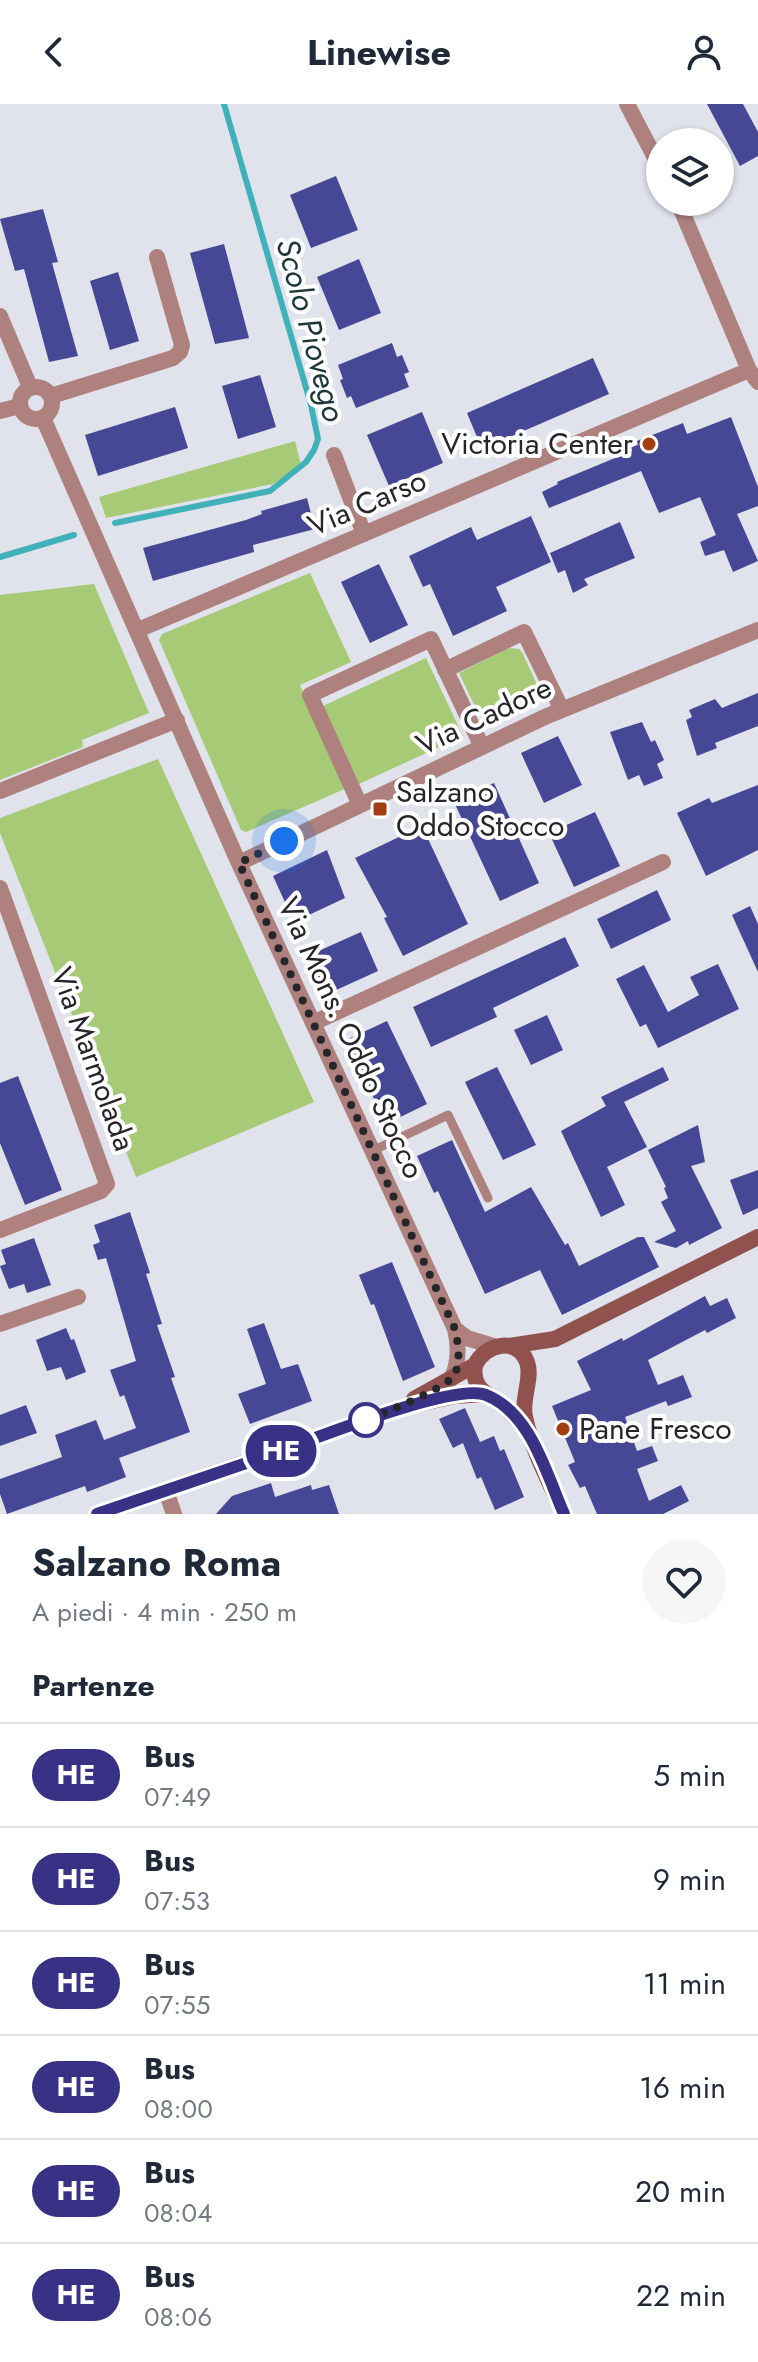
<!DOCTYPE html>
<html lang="it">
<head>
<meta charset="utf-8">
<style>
	body { margin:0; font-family:Jost,sans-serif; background:#f6f6f7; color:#1f2937; height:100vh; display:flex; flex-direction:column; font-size:30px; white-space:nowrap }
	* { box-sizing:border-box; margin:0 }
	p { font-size:26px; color:#747a83 }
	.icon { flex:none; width:44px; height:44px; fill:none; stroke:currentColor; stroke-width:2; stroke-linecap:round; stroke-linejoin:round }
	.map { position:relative; height:1410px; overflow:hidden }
	.details { display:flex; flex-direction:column; background:#fff; flex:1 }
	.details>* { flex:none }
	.badge { padding:0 16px; border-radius:26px; font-size:28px; line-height:52px }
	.fabs { position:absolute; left:646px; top:24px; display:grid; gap:16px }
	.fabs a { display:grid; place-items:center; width:88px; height:88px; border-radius:50%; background:#fff; box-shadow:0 2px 6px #0004; font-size:40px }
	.you { position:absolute; width:40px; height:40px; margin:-20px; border:6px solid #fff; border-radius:50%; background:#1a73e8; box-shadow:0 0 0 12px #1a73e833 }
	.map>.badge { position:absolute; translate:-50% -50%; box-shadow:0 0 0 4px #fff }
	h2 { padding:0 32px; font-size:30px; line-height:72px }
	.round { display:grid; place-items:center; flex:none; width:84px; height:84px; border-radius:42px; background:#f6f6f7 }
	.summary { display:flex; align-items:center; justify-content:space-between; height:136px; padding:0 32px }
	h1 { font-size:38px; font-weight:700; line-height:60px }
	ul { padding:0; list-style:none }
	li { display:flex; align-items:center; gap:24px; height:104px; padding:0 32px; border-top:2px solid #e0e1e3 }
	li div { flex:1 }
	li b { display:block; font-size:30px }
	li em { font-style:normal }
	li .badge { min-width:88px; font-weight:700; text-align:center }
	header { display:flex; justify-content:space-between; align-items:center; height:104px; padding:0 32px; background:#fff; font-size:36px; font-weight:700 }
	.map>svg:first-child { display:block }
	.green { fill:#a6ca76 }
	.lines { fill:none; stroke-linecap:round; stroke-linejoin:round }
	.stream { stroke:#40b1b8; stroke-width:6 }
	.building { fill:#464795 }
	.lane { stroke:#ae807e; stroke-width:9 }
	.street { stroke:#ae807e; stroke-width:16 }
	.secondary { stroke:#90514f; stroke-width:16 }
	.line-casing { stroke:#fff; stroke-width:18 }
	.line { stroke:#393185; stroke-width:12 }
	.walk { stroke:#26262a; stroke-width:8; stroke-dasharray:0 14.4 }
	.poi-dot { fill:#a33e12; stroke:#fff; stroke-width:3 }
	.stop-dot { fill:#fff; stroke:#393185; stroke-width:4 }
	.labels { text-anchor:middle; stroke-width:8; stroke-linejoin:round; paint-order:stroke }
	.poi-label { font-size:30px; fill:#26262a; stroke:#fff; text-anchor:start }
	.street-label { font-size:30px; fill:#26262a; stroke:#fff }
	.water-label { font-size:32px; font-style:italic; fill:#1d3638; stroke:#fff }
</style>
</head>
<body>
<header><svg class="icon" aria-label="back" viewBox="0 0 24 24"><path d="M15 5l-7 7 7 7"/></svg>Linewise<svg class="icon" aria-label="person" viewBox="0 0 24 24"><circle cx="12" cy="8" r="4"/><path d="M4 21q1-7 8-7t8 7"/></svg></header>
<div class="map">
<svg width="758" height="1410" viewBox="0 0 758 1410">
	<rect width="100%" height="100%" fill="#e0e2ec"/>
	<path class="green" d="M295,337L301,361L273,380L106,414L99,393Z
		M310,469L351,558L300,581L347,684L246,728L241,726L159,536L162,530Z
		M94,480L149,609L82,636L83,643L0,676V491Z
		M508,544L519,545L522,548L538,583L479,611L459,569Z
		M426,554L463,632L359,680L323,602Z
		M158,655L314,998L136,1073L0,729V714Z"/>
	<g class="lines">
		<path class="stream" d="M115,419L270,387L306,358L314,346L318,335L311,301L224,0
			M0,453L74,431"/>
	</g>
	<path class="building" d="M707,0H743L758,28V52L740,62Z
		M336,72L358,126L311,144L290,91Z
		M43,105L58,158L52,159L78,252L49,258L24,165L15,167L0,115Z
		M224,140L249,234L215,240L190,149Z
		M359,155L381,209L339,226L317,173Z
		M118,168L139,237L110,246L90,177Z
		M392,239L397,253L402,251L409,268L404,270L409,283L356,304L351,292L347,294L340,276L343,275L338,261Z
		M593,254L609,290L482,345L467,309Z
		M260,271L276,323L238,335L222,282Z
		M175,303L188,344L98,372L85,331Z
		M422,308L443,359L389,382L367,331Z
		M731,313L758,383V402L737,410L758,457L733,468L724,446L705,452L700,438L716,431L700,393L659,409L641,367L549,404L542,388L558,380L557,378L632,347L631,343L638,341L637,337L683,319L687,330Z
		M307,394L315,425L253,441L254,448L153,477L143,444L246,416L262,410L261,407Z
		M531,412L551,458L496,483L507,507L453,532L430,480L423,483L409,452L471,423L477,436Z
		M620,418L635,454L584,475L588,481L573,489L565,466L558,469L550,449Z
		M379,460L408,521L370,539L341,478Z
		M758,589V622L715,639L717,644L697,652L686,616L692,613L689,606L715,595L722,604Z
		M642,618L651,638L655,636L664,656L657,660L663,674L644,682L639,671L628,676L610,628Z
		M558,632L582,681L544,699L521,649Z
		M494,679L539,779L500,797L454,698Z
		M758,681V746L706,772L677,709L709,694L712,699Z
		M595,708L620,762L574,783L549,729Z
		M422,722L468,820L403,852L384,814L387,813L355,754Z
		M327,746L345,794L294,818L273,772Z
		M657,786L671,816L611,845L597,815Z
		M750,802L758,820V868L732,811Z
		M361,828L378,867L323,892L305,853Z
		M565,833L579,862L493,904L497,913L431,943L413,903Z
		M718,860L739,905L658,944L646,920L640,923L616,875L644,861L668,908L699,891L690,873Z
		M547,911L563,946L531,961L514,926Z
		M387,917L427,1000L386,1020L346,936Z
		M497,963L536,1041L503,1056L465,978Z
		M663,963L669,976L624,998L647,1043L607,1063L625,1101L601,1113L561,1027L606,1002L601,993Z
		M18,972L62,1086L25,1101L0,1039V979Z
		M698,1021L705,1058L691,1062L722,1124L689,1141L688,1137L676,1144L654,1138L676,1127L661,1098L668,1094L664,1084L666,1083L648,1046Z
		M452,1036L485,1108L531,1083L565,1141L568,1139L579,1162L638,1133H644L659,1163L562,1211L540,1166L485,1190L438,1087L434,1089L417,1052Z
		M758,1066V1104L743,1111L730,1076Z
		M130,1108L150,1169L146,1170L162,1220L157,1221L175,1273L171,1274L190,1328L119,1354L126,1373L87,1388L85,1382L7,1410L0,1390V1375L62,1353L55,1331L96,1316L104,1336L136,1324L124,1291L120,1293L110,1266L136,1257L106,1154L98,1156L93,1141L100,1138L94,1121Z
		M34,1134L51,1181L27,1189L24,1180L9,1185L0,1162L6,1160L1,1146Z
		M392,1158L435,1263L403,1277L374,1200L371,1201L359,1171Z
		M705,1192L710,1202L727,1194L736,1214L707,1229L705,1226L648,1256L658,1281L683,1271L692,1293L668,1302L666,1297L625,1313L637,1347L652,1342L658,1357L637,1365L649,1397L681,1381L689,1397L663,1410H597L585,1382L580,1384L568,1361L575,1358L552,1302L591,1286L577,1257L622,1234L623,1237Z
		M264,1219L281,1265L298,1260L312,1297L250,1320L238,1290L266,1280L247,1225Z
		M66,1224L71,1236L74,1235L86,1268L66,1276L61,1263L47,1267L36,1236Z
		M26,1301L37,1329L0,1342V1311Z
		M465,1304L480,1338L494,1332L500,1347L504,1345L524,1393L495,1406L481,1373L477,1375L463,1339L453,1344L439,1315Z
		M271,1379L275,1393L311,1381L312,1386L329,1381L339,1410H216L232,1392Z"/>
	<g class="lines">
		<path class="lane" d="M372,1047L448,1011L488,1094"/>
		<path class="street" d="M627,0L660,63
			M678,98L749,266L758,278
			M0,212L30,283
			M20 299a16 16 0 1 1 32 0a16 16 0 1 1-32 0Z
			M51,292L173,254L180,248L182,241L157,153
			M0,307L20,302
			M43,314L237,755L455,1225C459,1242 459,1258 452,1274
			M334,351L364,430
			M138,526L749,266
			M445,566L524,528L562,606
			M0,687L177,616
			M360,701L310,591L431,535L482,643
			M239,759L547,612L758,526
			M0,784L107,1080L101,1087L0,1126
			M313,919L663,758
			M0,1220L78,1193
			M455,1225L467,1234L493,1242
			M166,1387L174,1410"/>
		<path class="secondary" d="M509,1242L555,1235L758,1133
			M414,1295L475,1261
			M530,1331C522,1322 515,1313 507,1305C491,1290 471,1288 475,1261C485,1240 517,1232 527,1258C533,1274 521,1294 525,1313C532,1346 550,1379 564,1410
			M97,1410L400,1304L455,1292L484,1290"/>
	</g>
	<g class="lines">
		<defs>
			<path id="line" d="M97,1410C153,1391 209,1372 264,1353C304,1339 453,1278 486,1291C531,1309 546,1369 564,1410"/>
		</defs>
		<use href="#line" class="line-casing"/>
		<use href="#line" class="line"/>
		<path class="walk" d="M284,737L239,759L454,1223C458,1236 462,1261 453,1273C443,1285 382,1310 366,1316"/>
	</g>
	<g class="poi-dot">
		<circle cx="649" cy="340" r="8"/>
		<rect x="372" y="697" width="16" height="16" rx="4"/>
		<circle cx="563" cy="1325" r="8"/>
	</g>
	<circle class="stop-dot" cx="366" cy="1316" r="16"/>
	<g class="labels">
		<g class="poi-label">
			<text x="633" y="350" text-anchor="end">Victoria Center</text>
			<text x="396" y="698">Salzano<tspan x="396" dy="34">Oddo Stocco</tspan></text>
			<text x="579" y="1335">Pane Fresco</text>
		</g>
		<g class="street-label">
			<text transform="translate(367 399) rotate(-23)" y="10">Via Carso</text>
			<text transform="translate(484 612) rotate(-25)" y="10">Via Cadore</text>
			<text transform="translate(351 934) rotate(65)" y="10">Via Mons. Oddo Stocco</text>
			<text transform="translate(93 955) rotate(70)" y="10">Via Marmolada</text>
		</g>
		<g class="water-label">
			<text transform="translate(311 226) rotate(75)" y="11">Scolo Piovego</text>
		</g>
	</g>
</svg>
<div class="fabs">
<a><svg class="icon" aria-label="layers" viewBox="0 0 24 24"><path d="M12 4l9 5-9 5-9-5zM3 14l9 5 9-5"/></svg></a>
</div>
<div class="you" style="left:284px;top:737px"></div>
<b class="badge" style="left:281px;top:1347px;background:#393185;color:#fff">HE</b>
</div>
<section class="details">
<div class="summary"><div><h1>Salzano Roma</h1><p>A piedi · 4 min · 250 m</p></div><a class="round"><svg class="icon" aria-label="heart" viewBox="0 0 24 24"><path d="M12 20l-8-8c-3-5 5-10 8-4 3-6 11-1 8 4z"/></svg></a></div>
<h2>Partenze</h2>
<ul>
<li><span class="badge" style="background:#393185;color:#fff">HE</span><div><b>Bus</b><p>07:49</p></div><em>5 min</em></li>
<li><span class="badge" style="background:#393185;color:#fff">HE</span><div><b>Bus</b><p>07:53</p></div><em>9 min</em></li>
<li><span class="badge" style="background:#393185;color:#fff">HE</span><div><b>Bus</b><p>07:55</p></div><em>11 min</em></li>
<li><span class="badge" style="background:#393185;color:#fff">HE</span><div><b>Bus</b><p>08:00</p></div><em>16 min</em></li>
<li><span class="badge" style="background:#393185;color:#fff">HE</span><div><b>Bus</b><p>08:04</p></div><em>20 min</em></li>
<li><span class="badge" style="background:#393185;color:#fff">HE</span><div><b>Bus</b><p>08:06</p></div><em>22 min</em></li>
</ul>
</section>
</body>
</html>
